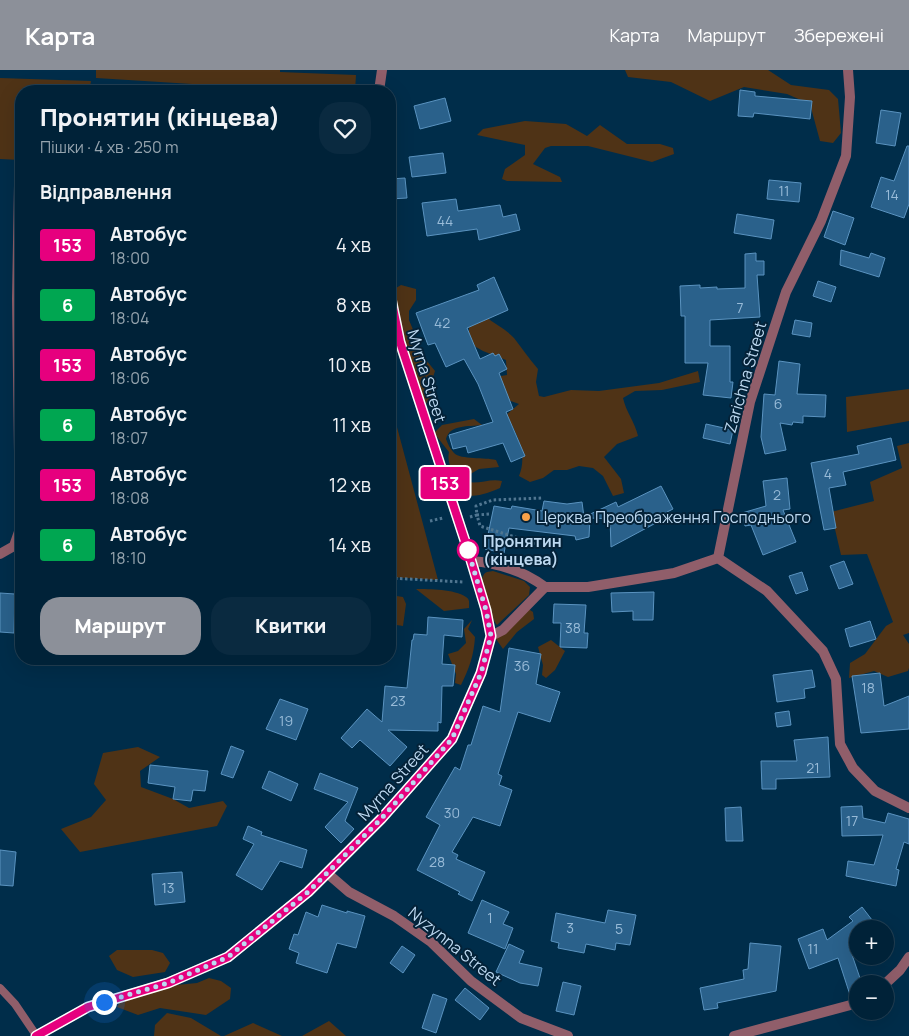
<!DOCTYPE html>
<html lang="uk">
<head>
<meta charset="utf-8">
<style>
	body { margin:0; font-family:Manrope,sans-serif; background:#0a2a40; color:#f1f3f6; height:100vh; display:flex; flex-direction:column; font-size:19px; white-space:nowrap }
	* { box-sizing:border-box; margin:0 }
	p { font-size:16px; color:#95a4ae }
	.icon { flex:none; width:28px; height:28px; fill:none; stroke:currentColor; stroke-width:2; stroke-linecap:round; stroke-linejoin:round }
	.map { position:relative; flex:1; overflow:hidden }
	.panel { position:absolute; left:15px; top:15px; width:381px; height:580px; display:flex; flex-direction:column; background:#002238; border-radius:20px; box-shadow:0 5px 20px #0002,0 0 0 1px #223f53 }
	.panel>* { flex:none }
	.badge { padding:0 10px; border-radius:4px; font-size:18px; line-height:32px }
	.controls { position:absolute; left:849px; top:850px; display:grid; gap:10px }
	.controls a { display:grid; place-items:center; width:45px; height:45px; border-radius:50%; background:#002238; box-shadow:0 5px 20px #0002,0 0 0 1px #223f53; font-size:25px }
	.you { position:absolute; width:25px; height:25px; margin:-12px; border:4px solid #fff; border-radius:50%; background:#1a73e8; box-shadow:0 0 0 8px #1a73e833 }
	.map>.badge { position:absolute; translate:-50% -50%; box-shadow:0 0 0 2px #fff }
	h2 { padding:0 25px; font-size:19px; line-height:45px }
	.round { display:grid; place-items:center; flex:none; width:52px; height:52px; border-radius:20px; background:#0a2a40 }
	.summary { display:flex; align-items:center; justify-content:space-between; height:85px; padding:0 25px }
	h1 { font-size:24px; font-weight:800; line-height:38px }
	.button { display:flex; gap:10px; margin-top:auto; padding:10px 25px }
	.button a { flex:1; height:58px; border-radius:20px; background:#8c9099; color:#fff; font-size:20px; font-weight:800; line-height:58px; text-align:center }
	.button a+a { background:#0a2a40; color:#f1f3f6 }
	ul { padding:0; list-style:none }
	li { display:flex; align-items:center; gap:15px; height:60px; padding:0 25px }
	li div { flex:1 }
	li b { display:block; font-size:19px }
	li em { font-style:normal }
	li .badge { min-width:55px; font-weight:700; text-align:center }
	header { display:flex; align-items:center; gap:30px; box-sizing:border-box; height:70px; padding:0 25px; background:#8c9099; color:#fff }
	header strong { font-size:24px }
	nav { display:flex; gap:28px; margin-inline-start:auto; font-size:18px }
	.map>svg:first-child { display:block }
	.green { fill:#4f3316 }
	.building { fill:#2a618b; stroke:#5a93c0 }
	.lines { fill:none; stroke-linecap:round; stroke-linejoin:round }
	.path { stroke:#507691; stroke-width:3; stroke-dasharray:2.5 2.5; stroke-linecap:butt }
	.lane { stroke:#905e6a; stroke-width:8 }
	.street { stroke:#905e6a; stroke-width:10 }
	.line-casing { stroke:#fff; stroke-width:11 }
	.line { stroke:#e6007e; stroke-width:8 }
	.walk { stroke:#bdd9f1; stroke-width:5; stroke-dasharray:0 9 }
	.poi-dot { fill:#f7a149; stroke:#042238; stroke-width:2 }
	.stop-dot { fill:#fff; stroke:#e6007e; stroke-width:2.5 }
	.labels { text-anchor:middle; stroke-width:4; stroke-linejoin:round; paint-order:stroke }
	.number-label { font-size:14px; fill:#98bbd8 }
	.street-label { font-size:16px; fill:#bdd9f1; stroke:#042238 }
	.poi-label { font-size:16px; fill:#bdd9f1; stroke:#042238; text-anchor:start }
	.stop-label { font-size:16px; font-weight:bold; fill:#bdd9f1; stroke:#042238; text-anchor:start }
</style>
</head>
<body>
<header>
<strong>Карта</strong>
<nav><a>Карта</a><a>Маршрут</a><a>Збережені</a></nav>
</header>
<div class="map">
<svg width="909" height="966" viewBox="0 0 909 966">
	<rect width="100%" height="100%" fill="#002d4a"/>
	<path class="green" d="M96,0H280V2L356,5L355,21H260L258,18L96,8Z
		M625,0H768L791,15L829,20L838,29L841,63L833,73L820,71L810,34L787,24L744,17L710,31L671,12L628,7Z
		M0,8L91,11L90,17L237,19V21H21V110H19L20,90L0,89Z
		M525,51L566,54L587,66L600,55L627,74H660L673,78L674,84L652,92L588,76H551L545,78L533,94L560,107L562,112L507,111L502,109L505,99L525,85V75L477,65L483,59Z
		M401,215L416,219V230L409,241V250L414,262L418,280L435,301L433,307L436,332L427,334C406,301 399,259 391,221Z
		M485,246C494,254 506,259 514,268C522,278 529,289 538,299L536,312L539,326L544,327L571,320L599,321L659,313L698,301L700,312L662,320L635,321L623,328C626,342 635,352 638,366L617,374L604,387L621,409L624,423L613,426L603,406L593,398L579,396L567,400H554L543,408L530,412L519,406C528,385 517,363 506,345L519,334L502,328L495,307L507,305L506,290L483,281L469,273V257Z
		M909,319V351L847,362L846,327Z
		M390,331L438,510L390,507Z
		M474,349L482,355C468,357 450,354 446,369C448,374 450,379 454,383C461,390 485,387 496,390L499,397L479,399L467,406L468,412C480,414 491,408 502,411L500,418C488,423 465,433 456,417C454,414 454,409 453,405C451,397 447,391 449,382L434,363L442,355Z
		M909,373V563L903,565L909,574V598L908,601L888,607L874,601L849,608L850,593L865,584L886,556L893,552L867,484L841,485L831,442L874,431L870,412L902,398L897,376Z
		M493,501L524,511L530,517L529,525L497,555C491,548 478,514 483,506C485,501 489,502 493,501Z
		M416,519C430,519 454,519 466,527C470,529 469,533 469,538L444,541Z
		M390,525L403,527L406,534L403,556L390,554Z
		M524,536L533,542L534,549L517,562L503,579L496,569Z
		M472,550L468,559L475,567C474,585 469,599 461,615L455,613L456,604L448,584L458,581L466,573L464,559Z
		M551,570L565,581L555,600L546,608L542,605L543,595L538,577Z
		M138,677L160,687L140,701L141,717L173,729L189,738L223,731L227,736L217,756L80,782L61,759L91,747L106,730L94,714L103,683Z
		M117,880H152L163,883L170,893L165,902L133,907L117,900L109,886Z
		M209,908L221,911L231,918L230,929L206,945L160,938L138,945L117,937L123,926L146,918L197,913Z
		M167,943L191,948L221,966H154L155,955Z
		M329,951L346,966H302Z
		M253,953L282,966H224Z"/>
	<path class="building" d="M740,20L755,22V26L812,31L810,49L754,43L753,47L738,46Z
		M445,28L451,51L420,59L414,36Z
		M881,40L901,43L895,76L876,73Z
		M907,76H909V134L904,148L871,137L881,107L894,111Z
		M443,83L446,103L412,107L409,87Z
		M405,108L407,128L390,129V109Z
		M769,110L801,113L799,132L767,129Z
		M456,129L458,141L500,135L503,147L516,144L520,160L479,170L477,159L427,166L422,133Z
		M833,141L854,148L845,175L824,167Z
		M737,144L774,150L771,169L734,163Z
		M841,180L869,188L871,183L885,188L879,207L840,195Z
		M756,183V191H764V205H757L760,247L710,250V276H730V312H733L731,328L703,325L708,293H685V246H681L680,216L700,215V218L717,217V219L745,218V184Z
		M494,207L508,240L467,258L480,289L493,283L495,286L499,284L507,299L499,303L513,339L506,342L525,386L511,392L503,373L468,383L466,376L453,379L449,365L493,352L478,314L464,289L446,297L435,273L428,275L416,243L479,220L477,215Z
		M818,211L836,217L831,232L813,226Z
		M795,250L812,253L810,267L792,264Z
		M779,291L800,294L797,324L826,325L825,347L803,346V353L793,352L792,355L780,353L786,380L765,384L761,367L764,324L775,325Z
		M706,354L733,360L730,374L703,368Z
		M891,368L896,390L843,402L846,415L829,418L836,458L824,460L811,393L859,384L857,376Z
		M787,408L790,439L783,440L796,472L763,485L751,455L745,456L742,443L766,436L763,411Z
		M661,416L673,439L667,442L669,446L611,477L610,449L590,448L589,467L576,470L575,466L509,458L504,483L485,479L494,436L511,439L512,436L542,441L544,431L567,434L582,432L584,447L616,432L618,437Z
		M844,491L853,514L839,519L830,496Z
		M802,502L808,520L796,524L789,506Z
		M654,522L653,550H633V541L612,542L611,523Z
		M0,523L15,524L14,563L0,562Z
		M554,534L586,535L584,563H588L587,578L560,577L561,553H553Z
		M428,547L463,550L462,567L444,565L442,594L455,595L453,616H442L441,653L438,652V661L388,660L407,677L390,696L360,670L352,678L341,668L367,639L382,652L385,616L407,618L412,570H413L414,564L427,565Z
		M870,551L876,569L850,577L845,559Z
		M509,578L541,584L536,614L560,622L550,652L518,642L498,704L502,706L499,715L512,720L500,756L473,747L452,782L458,785L456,789L485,802L472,831L458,824L460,822L417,800L440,755L426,747L455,697L460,700L468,675H471L483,636L500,642Z
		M812,600L815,617L804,619L805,628L777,632L773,605Z
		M880,603L884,636L909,626V659L861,663L852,606Z
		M280,629L308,639L296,670L266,659Z
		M789,641L791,655L777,657L775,643Z
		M828,667L830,707L776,709V719H762L761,691H797L794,670Z
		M231,676L244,681L233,708L221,704Z
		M150,695L208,701L205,721L193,720L191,731L173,729L175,717L148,713Z
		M269,701L298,714L291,731L262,718Z
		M320,703L358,718L345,751L354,759L341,773L325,757L348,732L314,719Z
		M862,736L863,748L885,753L888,743L909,749V774L904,772L896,799L899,800L896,816L846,806L848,791L874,795L883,765L842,766L841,737Z
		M741,737L743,771H726L725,738Z
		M248,756L262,762L261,765L307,780L302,798L280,791L262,820L236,805L254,774L243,769Z
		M0,780L16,782L13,816L0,815Z
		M182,802L185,832L155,835L152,804Z
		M482,830L509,842L503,854L513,858L505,879L468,863Z
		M322,835L347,843V841L365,846L356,878L337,873L327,903L296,893L299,883L289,879L294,864L298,865L306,842L318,847Z
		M862,837L879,859H858V870L849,876L862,914H858V926L851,928L838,888L809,899L798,869L823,859L827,870L853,851L849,847Z
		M608,840L636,845L630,875L616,873L615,880L586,874L584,883L558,878L559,873L551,871L556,843L605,853Z
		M750,873L781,876L776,921L717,933L718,938L704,940L700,918L744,909L743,900L748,899Z
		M509,874L524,881L519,893L542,898L538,916L520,913L496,902Z
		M402,876L415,885L403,903L390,893Z
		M563,912L581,916L574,945L556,941Z
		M465,918L489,938L480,950L455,930Z
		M433,924L447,929L436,963L422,958Z"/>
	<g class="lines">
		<path class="path" d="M489,444L477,445L480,456L540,475
			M470,447L477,445L476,436L493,430L542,428
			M430,451L443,448
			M390,508L463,512"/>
		<path class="lane" d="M0,918L15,934L36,965"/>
		<path class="street" d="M379,21L382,0
			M0,484L14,476L20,459L17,229L19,115
			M718,488L767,521L823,581L836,609L840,674L853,698L875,721L909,738
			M471,491C498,493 524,501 545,517
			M491,566L503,560L545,517H588L674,503L718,488L750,332L786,222L821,151L846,86L850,27L848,0
			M327,803L349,822L394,846L431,872L471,911L521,948L568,966
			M885,914L900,900L909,887
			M36,966L88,937L167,913L228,887L308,822L381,749L452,669L481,603L491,566L486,540L466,474L400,272L390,223
			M734,966L858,933"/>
	</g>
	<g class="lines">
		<defs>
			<path id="line" d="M36,966L88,937L168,913L228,887L308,822L381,749L452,669L481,603L491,566L486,540L466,474L400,272L390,223"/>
		</defs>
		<use href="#line" class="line-casing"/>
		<use href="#line" class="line"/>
		<path class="walk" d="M104,932L168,913L228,887L308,822L381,749L452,669L481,603L491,566L486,540L466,474L468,480"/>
	</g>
	<circle class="poi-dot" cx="526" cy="447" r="5"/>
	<circle class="stop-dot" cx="468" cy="480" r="10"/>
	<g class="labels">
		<g class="number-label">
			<text x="784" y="126">11</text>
			<text x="892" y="130">14</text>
			<text x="445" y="156">44</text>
			<text x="740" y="243">7</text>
			<text x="442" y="258">42</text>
			<text x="778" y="339">6</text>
			<text x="828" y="409">4</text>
			<text x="777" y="430">2</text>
			<text x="573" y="563">38</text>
			<text x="522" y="601">36</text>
			<text x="868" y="623">18</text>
			<text x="398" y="636">23</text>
			<text x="286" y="656">19</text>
			<text x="813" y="703">21</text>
			<text x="452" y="748">30</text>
			<text x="852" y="756">17</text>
			<text x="437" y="797">28</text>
			<text x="168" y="823">13</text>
			<text x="490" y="853">1</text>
			<text x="570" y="863">3</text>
			<text x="619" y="864">5</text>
			<text x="813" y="884">11</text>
		</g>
		<g class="street-label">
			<text transform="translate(427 306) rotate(73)" y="6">Myrna Street</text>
			<text transform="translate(745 307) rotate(-74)" y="6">Zarichna Street</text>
			<text transform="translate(393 712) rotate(-48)" y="6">Myrna Street</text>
			<text transform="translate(455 876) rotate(39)" y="6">Nyzynna Street</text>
		</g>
		<g class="poi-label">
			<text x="536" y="453">Церква Преображення Господнього</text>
		</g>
		<g class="stop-label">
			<text x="483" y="477">Пронятин<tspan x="483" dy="18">(кінцева)</tspan></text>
		</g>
	</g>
</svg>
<div class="controls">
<a>+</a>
<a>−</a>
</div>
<div class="you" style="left:104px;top:932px"></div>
<b class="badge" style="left:445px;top:413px;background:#e6007e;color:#fff">153</b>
<section class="panel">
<div class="summary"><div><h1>Пронятин (кінцева)</h1><p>Пішки · 4 хв · 250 m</p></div><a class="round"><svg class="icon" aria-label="heart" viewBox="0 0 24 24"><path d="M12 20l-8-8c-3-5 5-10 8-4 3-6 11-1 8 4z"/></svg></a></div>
<h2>Відправлення</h2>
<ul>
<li><span class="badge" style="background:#e6007e;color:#fff">153</span><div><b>Автобус</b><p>18:00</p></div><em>4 хв</em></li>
<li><span class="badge" style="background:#00a651;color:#fff">6</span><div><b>Автобус</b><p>18:04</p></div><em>8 хв</em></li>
<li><span class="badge" style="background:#e6007e;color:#fff">153</span><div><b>Автобус</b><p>18:06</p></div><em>10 хв</em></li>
<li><span class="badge" style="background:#00a651;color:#fff">6</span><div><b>Автобус</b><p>18:07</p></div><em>11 хв</em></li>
<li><span class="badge" style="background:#e6007e;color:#fff">153</span><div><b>Автобус</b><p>18:08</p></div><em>12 хв</em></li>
<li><span class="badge" style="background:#00a651;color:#fff">6</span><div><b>Автобус</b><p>18:10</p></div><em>14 хв</em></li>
</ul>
<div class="button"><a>Маршрут</a><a>Квитки</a></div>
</section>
</div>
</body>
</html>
